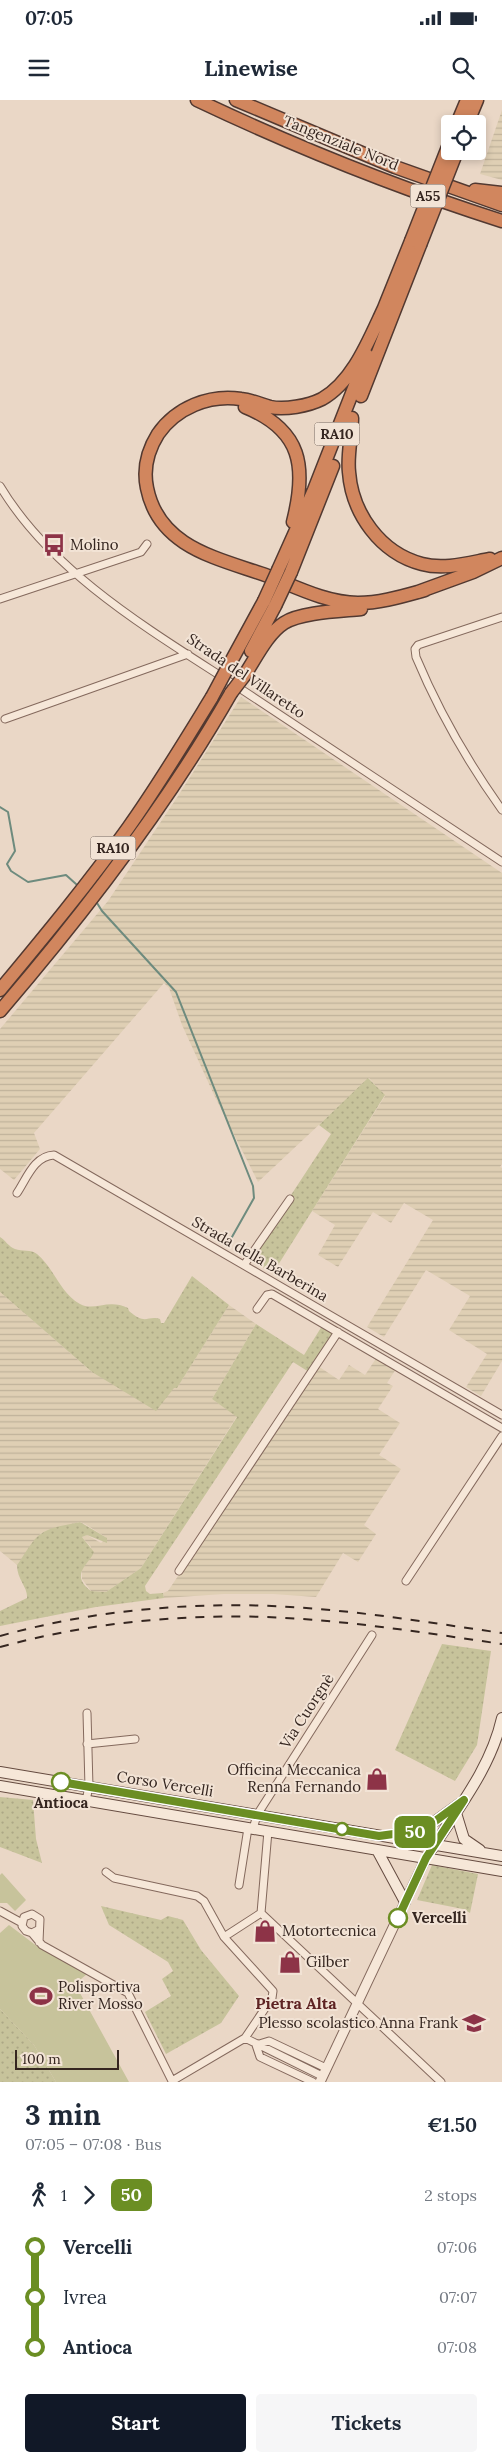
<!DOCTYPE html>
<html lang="en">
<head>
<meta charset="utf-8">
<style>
	body { margin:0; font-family:Lora,serif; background:#f6f6f7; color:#1f2937; height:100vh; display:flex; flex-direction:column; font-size:19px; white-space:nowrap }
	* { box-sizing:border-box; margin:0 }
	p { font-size:16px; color:#747a83 }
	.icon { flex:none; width:28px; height:28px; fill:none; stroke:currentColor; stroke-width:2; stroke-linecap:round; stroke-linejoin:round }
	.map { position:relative; height:1982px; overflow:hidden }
	.details { display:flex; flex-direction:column; background:#fff; flex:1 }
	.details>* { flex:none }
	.badge { padding:0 10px; border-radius:8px; font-size:18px; line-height:32px }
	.fabs { position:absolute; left:441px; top:15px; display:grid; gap:10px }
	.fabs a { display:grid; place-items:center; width:45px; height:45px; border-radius:5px; background:#fff; box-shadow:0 2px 8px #0003; font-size:25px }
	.scale { position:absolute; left:15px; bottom:12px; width:104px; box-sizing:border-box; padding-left:5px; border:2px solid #352620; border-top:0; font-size:14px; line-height:18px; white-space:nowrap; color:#352620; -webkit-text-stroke:4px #f2e3d5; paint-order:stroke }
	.map>.badge { position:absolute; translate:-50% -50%; box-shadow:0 0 0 2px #fff }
	.legs { display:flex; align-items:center; gap:8px; height:55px; padding:0 25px; font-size:16px }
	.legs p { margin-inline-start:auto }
	.headline { display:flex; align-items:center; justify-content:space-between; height:85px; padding:0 25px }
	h1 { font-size:28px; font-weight:800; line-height:38px }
	.primary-button { display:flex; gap:10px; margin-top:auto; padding:10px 25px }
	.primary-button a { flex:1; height:58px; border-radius:5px; background:#111827; color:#fff; font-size:20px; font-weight:800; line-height:58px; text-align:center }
	.primary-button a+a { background:#f6f6f7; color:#1f2937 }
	ul { padding:0 25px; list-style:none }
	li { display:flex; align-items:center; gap:18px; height:50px; font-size:19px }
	li i { display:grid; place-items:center; width:8px; height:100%; margin:0 6px; background:currentColor }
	li i::after { content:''; width:12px; height:12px; margin:-6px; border:4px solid; border-radius:50%; background:#fff }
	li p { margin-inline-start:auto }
	li:first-child i { background:linear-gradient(#0000 50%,currentColor 0) }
	li:last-child i { background:linear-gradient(currentColor 50%,#0000 0) }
	.status { display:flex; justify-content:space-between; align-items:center; height:35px; padding:0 25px; background:#fff; direction:ltr }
	.status svg { height:14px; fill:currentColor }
	header { display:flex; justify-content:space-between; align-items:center; height:65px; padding:0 25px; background:#fff; font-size:22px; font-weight:800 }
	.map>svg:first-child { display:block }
	.farmland { fill:url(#farmland-rules) }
	.green { fill:url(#green-dots) }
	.pitch { fill:#c7c39b }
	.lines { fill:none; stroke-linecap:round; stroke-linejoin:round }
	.stream { stroke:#6e8b7e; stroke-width:2 }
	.minor-casing { stroke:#84695d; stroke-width:9 }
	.tertiary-casing { stroke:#84695d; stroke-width:11 }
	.secondary-casing { stroke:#654b40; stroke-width:12 }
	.motorway-casing { stroke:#523931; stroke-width:15 }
	.minor { stroke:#f6e7d8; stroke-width:7 }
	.tertiary { stroke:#f6e7d8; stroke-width:9 }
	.secondary { stroke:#f6e7d8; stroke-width:10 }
	.motorway { stroke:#d1865e; stroke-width:12 }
	.rail { stroke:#352620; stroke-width:2; stroke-dasharray:9 9; stroke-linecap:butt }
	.motorway-bridge-casing { stroke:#523931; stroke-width:15; stroke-linecap:butt }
	.motorway-bridge { stroke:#d1865e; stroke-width:12 }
	.line-1-casing { stroke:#fff; stroke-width:11 }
	.line-1 { stroke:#6b8e23; stroke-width:8 }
	.stop-1-dot { fill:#fff; stroke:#6b8e23; stroke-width:2.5 }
	.labels { text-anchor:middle; stroke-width:4; stroke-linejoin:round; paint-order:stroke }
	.shield { fill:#f2e3d5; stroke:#6e5f56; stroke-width:1 }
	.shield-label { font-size:14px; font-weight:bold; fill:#352620 }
	.street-label { font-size:15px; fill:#352620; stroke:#f2e3d5 }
	.poi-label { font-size:15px; fill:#352620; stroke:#f2e3d5; text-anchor:start }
	.stop-label { font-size:15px; font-weight:bold; fill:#352620; stroke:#f2e3d5 }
	.neighbourhood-label { font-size:16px; font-weight:bold; fill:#5e2323; stroke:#f2e3d5 }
</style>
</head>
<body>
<div class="status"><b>07:05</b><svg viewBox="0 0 49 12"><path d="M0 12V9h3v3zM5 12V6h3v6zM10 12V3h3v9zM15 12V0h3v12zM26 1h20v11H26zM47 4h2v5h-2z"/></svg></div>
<header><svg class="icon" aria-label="menu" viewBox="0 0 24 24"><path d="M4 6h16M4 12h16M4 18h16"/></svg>Linewise<svg class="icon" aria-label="search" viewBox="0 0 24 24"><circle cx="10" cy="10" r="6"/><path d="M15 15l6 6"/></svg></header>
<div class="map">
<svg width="502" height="1982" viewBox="0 0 502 1982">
	<defs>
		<pattern id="farmland-rules" width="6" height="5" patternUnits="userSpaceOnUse" patternTransform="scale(1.25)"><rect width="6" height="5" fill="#dfcfb4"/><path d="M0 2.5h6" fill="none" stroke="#c0b29a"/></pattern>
		<pattern id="green-dots" width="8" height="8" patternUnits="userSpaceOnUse" patternTransform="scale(1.25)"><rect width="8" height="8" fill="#c7c39b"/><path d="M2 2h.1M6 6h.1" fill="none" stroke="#aca785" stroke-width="1.8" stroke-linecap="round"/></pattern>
	</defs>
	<rect width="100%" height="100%" fill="#ead7c6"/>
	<path class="farmland" d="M502,10V80L480,74Z
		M241,597L502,773V1064L500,1067L502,1068V1261L481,1296L466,1287L487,1254L449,1230L470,1196L426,1170L384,1237L367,1227L433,1120L404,1103L391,1123L373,1112L338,1167L318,1155L335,1125L312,1111L385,996L369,978L258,1082L215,997L182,925L169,888L164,883L34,1033L40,1049L14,1080L0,1069V929L108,801L178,696Z
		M0,1192L92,1272L174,1288H177L229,1205L256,1224L212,1299L237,1316L141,1468L106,1492L91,1491L82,1479V1469L89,1460L91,1447L82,1437L87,1435L101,1443L107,1438L85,1424L80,1422L41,1433L17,1465L0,1451Z
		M377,1257L396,1269L387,1283L393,1286L378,1309L400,1323L379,1355L401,1369L364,1425L376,1434L358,1462L343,1453L316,1497L273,1494H224L164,1498L163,1493L168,1491L318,1266L339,1280L349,1265L365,1275Z"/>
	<path class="green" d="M368,978L385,995L273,1173L249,1159L331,1034L319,1025Z
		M0,1137C5,1140 9,1147 15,1149C22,1152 31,1149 37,1154C54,1168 60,1193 80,1204C94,1212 108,1198 128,1208L129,1211C146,1226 147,1215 160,1219L161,1223H164L192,1176L229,1205L177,1288H174L156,1311L92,1272L0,1192Z
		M256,1224L304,1255L322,1226L333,1232L309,1272L293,1262L145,1486L146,1491L150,1494L163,1493L164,1498L96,1507L0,1526V1511L27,1498C28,1487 17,1480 17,1465C24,1456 32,1439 42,1433C53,1426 68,1425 80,1422L107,1438V1443L87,1435L82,1437L94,1452C89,1465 69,1474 91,1491L106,1492L141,1468L237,1317L212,1299Z
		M442,1544L491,1551L477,1645L455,1681L395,1650Z
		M0,1697L33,1700L36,1739L42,1763L0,1747Z
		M432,1765L478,1774L470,1813L463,1809L417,1800Z
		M101,1806L161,1820L168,1816L183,1820L201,1850L239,1896L221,1923L166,1954L145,1912L171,1896L162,1879L173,1871L168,1862L109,1825Z
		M0,1909L34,1945L56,1982H0Z"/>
	<path class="pitch" d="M2,1773L26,1800L15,1811L7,1803H0V1775Z
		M9,1825L38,1847L87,1874L75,1884L129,1982H56L34,1945L0,1909V1833Z"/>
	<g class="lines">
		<path class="stream" d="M0,707L8,712L15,751L7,764L11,771L28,782L66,775L76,784
			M97,803L102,811L176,892L253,1086L254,1098L228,1144"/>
		<defs>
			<path id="minor" d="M0,386C55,478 162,537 250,595C334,651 418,706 502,762
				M0,499L141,452L147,444
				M502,517L418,545L415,549L416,557C439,612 467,661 502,710
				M5,619L188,554
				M17,1093C27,1078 34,1056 54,1055L502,1315
				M244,1165L290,1099
				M257,1209L267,1195L272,1194L502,1328
				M179,1471L338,1232
				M406,1481L502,1336
				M87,1644L135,1639
				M86,1700L89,1687L87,1613
				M253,1729L257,1715L372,1535
				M268,1731L261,1813L441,1982
				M239,1785L248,1728
				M0,1811L22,1823
				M38,1830L32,1833L26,1831L22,1826L24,1817L32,1814L40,1819L39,1842
				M32,1833L42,1845L128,1893L172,1981L245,1938L272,1898L273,1891L224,1837L204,1801L197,1796L114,1778L106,1772
				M224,1837L261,1813
				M245,1938L322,1976
				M313,1982L260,1957L256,1945L269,1941L326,1968"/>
			<path id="tertiary" d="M320,1982L426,1758"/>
			<path id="secondary" d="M0,1672L502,1756
				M0,1686L502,1771
				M456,1713L464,1739L480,1750
				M395,1734L423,1730L459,1704
				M432,1749C459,1707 491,1667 502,1618
				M377,1750L405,1802"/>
			<path id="motorway" d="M197,0C296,47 398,88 502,121
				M236,0L395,67L502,105
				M457,24L467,0
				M467,24L477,0
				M475,90L502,93
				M385,206C370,237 354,281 322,299C308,306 285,310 270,307C260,304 251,300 241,299C209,294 176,308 158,334C148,350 143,369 147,388C159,448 218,458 268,476C296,487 327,503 358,503C381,503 403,496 425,490
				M382,213L411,141
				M361,296L420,145
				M245,307C302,330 307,367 293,422
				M352,318C352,336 347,355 349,372C352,413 380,453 422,464C444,470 468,463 490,459
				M279,468L314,390L367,255
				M291,472L333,366
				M418,492L473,472L502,458
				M251,551L275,506
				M228,567L264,501
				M244,576C256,558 267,534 284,523C301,512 341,511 361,509
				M0,890C44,837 88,784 128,728C158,686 185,641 212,597
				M0,911C85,812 166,707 231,593"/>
		</defs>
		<use href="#minor" class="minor-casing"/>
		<use href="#tertiary" class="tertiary-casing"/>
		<use href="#secondary" class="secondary-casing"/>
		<use href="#motorway" class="motorway-casing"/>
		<use href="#minor" class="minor"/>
		<use href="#tertiary" class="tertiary"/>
		<use href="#secondary" class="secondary"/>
		<use href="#motorway" class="motorway"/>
		<path class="rail" d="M0,1536C93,1510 194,1501 290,1507C361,1511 432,1523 502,1533
			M0,1547C102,1519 210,1511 315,1520C377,1525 440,1535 502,1544"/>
		<defs>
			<path id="motorway-bridge" d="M411,141L450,42
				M420,145L457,51
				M264,501L279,468
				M275,506L291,472
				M231,593L244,576
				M212,597L228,567"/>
		</defs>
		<use href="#motorway-bridge" class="motorway-bridge-casing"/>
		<use href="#motorway-bridge" class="motorway-bridge"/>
	</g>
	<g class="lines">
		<defs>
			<path id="line-1" d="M61,1682L379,1736L423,1730L464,1700L426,1758L398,1818"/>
		</defs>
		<use href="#line-1" class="line-1-casing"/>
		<use href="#line-1" class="line-1"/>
	</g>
	<defs>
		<symbol id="bus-bare" viewBox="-9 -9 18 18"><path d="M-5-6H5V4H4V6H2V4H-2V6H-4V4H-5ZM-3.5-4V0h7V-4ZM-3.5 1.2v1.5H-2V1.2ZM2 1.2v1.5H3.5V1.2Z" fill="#8d3347" stroke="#f2e3d5" stroke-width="2.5" paint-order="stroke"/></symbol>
		<symbol id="shop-bare" viewBox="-9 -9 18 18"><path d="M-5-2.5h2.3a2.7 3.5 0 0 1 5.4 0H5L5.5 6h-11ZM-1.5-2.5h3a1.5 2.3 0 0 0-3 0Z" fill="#8d3347" stroke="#f2e3d5" stroke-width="2.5" paint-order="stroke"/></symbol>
		<symbol id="stadium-bare" viewBox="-9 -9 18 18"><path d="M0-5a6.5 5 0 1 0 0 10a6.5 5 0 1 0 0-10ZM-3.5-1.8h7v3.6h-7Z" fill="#8d3347" stroke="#f2e3d5" stroke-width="2.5" paint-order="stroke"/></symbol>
		<symbol id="school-bare" viewBox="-9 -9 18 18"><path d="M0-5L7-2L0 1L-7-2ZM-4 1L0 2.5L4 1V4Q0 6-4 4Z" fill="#8d3347" stroke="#f2e3d5" stroke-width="2.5" paint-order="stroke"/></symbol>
	</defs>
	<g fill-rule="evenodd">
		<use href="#bus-bare" x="38" y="429" width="32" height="32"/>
		<use href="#shop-bare" x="361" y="1663" width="32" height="32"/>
		<use href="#shop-bare" x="249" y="1815" width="32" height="32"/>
		<use href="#shop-bare" x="274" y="1846" width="32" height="32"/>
		<use href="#stadium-bare" x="25" y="1880" width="32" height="32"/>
		<use href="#school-bare" x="458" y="1907" width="32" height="32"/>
	</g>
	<g class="stop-1-dot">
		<circle cx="61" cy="1682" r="9"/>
		<circle cx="342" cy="1729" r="6"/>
		<circle cx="398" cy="1818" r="9"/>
	</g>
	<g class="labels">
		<g class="shield">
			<rect x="410.5" y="84.5" width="35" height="23" rx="4"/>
			<rect x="314.5" y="322.5" width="45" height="23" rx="4"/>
			<rect x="90.5" y="736.5" width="45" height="23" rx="4"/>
		</g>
		<g class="shield-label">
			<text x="428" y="101">A55</text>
			<text x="337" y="339">RA10</text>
			<text x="113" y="753">RA10</text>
		</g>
		<g class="street-label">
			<text transform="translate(341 43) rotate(22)" y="5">Tangenziale Nord</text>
			<text transform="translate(246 576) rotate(34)" y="5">Strada del Villaretto</text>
			<text transform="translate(260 1159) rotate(30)" y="5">Strada della Barberina</text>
			<text transform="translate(307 1611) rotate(-57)" y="5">Via Cuorgnè</text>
			<text transform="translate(165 1684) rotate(9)" y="5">Corso Vercelli</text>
		</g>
		<g class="poi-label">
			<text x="70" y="450">Molino</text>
			<text x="361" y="1675" text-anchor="end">Officina Meccanica<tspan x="361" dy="17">Renna Fernando</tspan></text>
			<text x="282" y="1836">Motortecnica</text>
			<text x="306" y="1867">Gilber</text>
			<text x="58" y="1892">Polisportiva<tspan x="58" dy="17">River Mosso</tspan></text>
			<text x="458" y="1928" text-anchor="end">Plesso scolastico Anna Frank</text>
		</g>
		<g class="stop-label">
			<text x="61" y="1708">Antioca</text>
			<text x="412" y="1823" text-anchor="start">Vercelli</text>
		</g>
		<g class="neighbourhood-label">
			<text x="296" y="1909">Pietra Alta</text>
		</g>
	</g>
</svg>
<div class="fabs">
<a><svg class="icon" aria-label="locate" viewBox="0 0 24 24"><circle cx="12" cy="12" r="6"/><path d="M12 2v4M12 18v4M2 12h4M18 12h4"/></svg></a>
</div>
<div class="scale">100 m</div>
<b class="badge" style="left:415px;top:1732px;background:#6b8e23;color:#fff">50</b>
</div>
<section class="details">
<div class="headline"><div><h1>3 min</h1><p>07:05 – 07:08 · Bus</p></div><b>€1.50</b></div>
<div class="legs"><svg class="icon" aria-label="walk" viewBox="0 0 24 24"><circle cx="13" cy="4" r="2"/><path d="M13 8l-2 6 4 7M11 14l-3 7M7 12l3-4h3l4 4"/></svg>1<svg class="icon" aria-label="forward" viewBox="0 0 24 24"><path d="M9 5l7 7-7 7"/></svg><b class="badge" style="background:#6b8e23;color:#fff">50</b><p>2 stops</p></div>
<ul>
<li><i style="color:#6b8e23"></i><b>Vercelli</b><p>07:06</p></li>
<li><i style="color:#6b8e23"></i><span>Ivrea</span><p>07:07</p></li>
<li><i style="color:#6b8e23"></i><b>Antioca</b><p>07:08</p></li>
</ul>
<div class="primary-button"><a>Start</a><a>Tickets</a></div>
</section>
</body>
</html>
